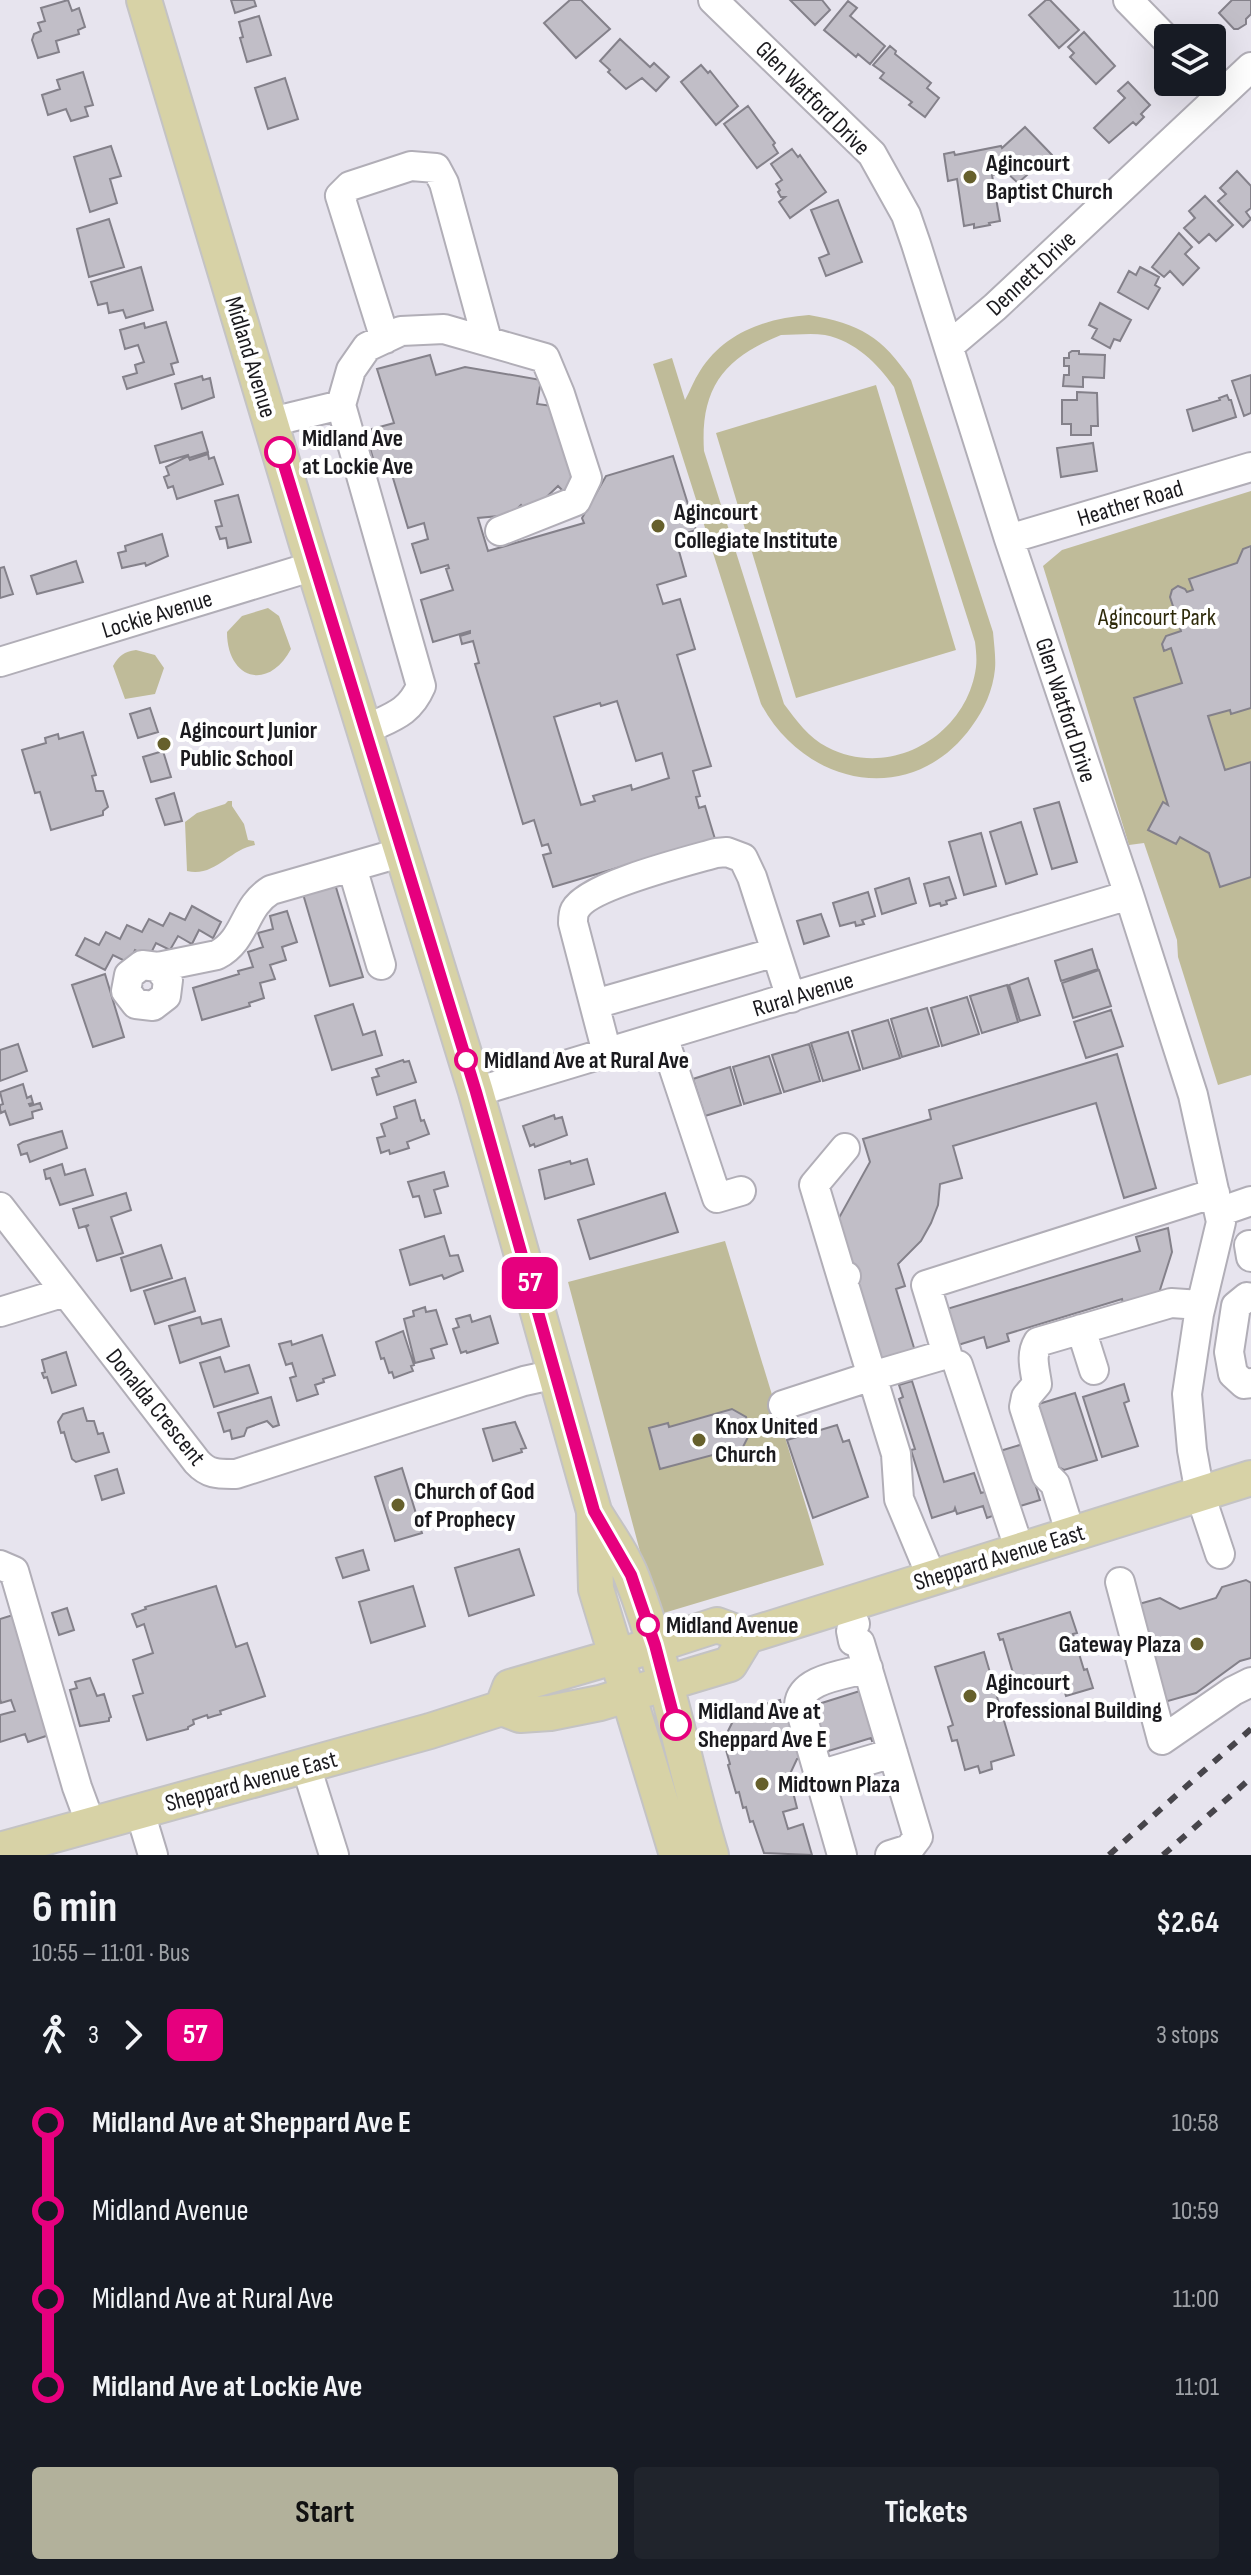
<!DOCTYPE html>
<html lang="en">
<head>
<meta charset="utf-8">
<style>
	body { margin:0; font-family:"Sofia Sans Condensed",sans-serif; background:#20242c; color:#f1f3f6; height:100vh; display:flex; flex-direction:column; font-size:30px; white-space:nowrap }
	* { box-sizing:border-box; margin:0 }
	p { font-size:26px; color:#9ea1a6 }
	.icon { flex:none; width:44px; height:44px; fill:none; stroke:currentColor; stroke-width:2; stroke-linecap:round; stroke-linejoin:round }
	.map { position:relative; height:1855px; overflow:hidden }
	.panel { display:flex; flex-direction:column; background:#171b24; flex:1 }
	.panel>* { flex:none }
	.badge { padding:0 16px; border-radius:12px; font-size:28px; line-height:52px }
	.buttons { position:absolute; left:1154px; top:24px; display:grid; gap:16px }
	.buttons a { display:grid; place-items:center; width:72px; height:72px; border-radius:8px; background:#171b24; box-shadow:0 8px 32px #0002; font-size:40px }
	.map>.badge { position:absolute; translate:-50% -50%; box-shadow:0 0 0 4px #fff }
	.legs { display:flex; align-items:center; gap:12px; height:88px; padding:0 32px; font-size:26px }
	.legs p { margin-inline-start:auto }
	.overview { display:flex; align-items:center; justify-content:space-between; height:136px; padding:0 32px }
	h1 { font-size:44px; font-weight:700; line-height:60px }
	.primary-button { display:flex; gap:16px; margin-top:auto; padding:16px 32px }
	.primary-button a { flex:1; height:92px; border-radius:8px; background:#b2b19b; color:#111; font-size:32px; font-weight:700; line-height:92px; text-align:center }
	.primary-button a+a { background:#20242c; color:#f1f3f6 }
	ul { padding:0 32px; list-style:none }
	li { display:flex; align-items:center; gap:28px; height:88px; font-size:30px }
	li i { display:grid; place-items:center; width:12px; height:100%; margin:0 10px; background:currentColor }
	li i::after { content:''; width:20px; height:20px; margin:-10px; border:6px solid; border-radius:50%; background:#171b24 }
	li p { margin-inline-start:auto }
	li:first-child i { background:linear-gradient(#0000 50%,currentColor 0) }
	li:last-child i { background:linear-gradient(currentColor 50%,#0000 0) }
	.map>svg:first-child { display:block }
	.green { fill:#bfbb99; fill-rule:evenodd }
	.building { fill:#c1bec7; stroke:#84818a; stroke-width:2; fill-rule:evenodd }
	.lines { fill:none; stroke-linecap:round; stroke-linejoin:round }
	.minor-casing { stroke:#b1aeb7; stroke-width:32 }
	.major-casing { stroke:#c4c3c4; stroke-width:38 }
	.minor { stroke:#fff; stroke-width:28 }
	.major { stroke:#d7d2a6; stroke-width:34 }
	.rail { stroke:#47454b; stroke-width:6; stroke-dasharray:10 10; stroke-linecap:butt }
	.line-1-casing { stroke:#fff; stroke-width:18 }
	.line-1 { stroke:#e6007e; stroke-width:12 }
	.poi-dot { fill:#66602c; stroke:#fff; stroke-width:3 }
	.stop-1-dot { fill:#fff; stroke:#e6007e; stroke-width:4 }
	.labels { text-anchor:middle; stroke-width:8; stroke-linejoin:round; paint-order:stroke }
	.street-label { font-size:24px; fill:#1b1a1e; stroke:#fff }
	.poi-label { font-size:24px; font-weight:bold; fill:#1b1a1e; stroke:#fff; text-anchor:start }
	.stop-label { font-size:24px; font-weight:bold; fill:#1b1a1e; stroke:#fff; text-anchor:start }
	.park-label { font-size:24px; fill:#2e2a0a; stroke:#fff }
</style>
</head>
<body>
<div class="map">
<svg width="1251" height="1855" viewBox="0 0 1251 1855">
	<rect width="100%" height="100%" fill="#e7e4ee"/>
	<path class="green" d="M809,315C860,324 882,336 911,380L993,632C994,644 996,658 995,669C993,690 984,710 972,726C914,808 806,788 761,704L653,364L672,358L685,400C690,391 694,380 700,371C724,333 766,318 809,315ZM781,335C795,335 811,333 825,335C855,341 877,363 894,387L975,642C976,650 977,659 976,667C967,736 890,780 827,747C809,738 796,720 784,704L704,451C700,388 724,358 781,335Z
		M876,385L956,650L796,698L716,433Z
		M1251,491V1075L1218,1085L1178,957L1177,940L1144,843L1129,845L1043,566L1062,550Z
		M268,608L279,616L291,649C268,692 227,679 227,632L242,616Z
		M136,650L155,655L164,668L155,694L125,699L113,666C119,655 124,652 136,650Z
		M228,801H232V806L244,824L248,840L254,841L255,845C230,849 214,878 187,871L185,822L197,813L225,804Z
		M725,1241L824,1565L657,1615L568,1282Z"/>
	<path class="building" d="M68,0L72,11L79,8L85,27L78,30L79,34L56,41L59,52L38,58L32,40L34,34L41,31L38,23L45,21L41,8Z
		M231,0H254L256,6L235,13Z
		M570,0H581L610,29L576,58L544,23Z
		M790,0H822L830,10L815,25Z
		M1046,0H1050L1079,30L1059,48L1029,15Z
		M1232,0H1251V14L1246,19V24L1238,29H1234L1219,13Z
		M848,1L857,8L850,16L885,46L870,64L858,54L856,57L824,30Z
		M259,16L271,55L247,62L240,38L243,37L239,22Z
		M1084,32L1115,66L1096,84L1070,57L1074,53L1068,47Z
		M620,39L650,67L654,63L669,77L656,91L642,78L626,89L608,72L610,70L600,61Z
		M890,46L896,51L895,54L931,83L927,88L939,98L925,117L909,105L912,102L880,78L884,73L873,65Z
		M701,65L708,73L710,71L738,106L716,125L681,82Z
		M83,72L93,105L85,107L88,116L71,121L66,109L48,115L42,95L60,89L57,80Z
		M285,78L298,119L268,129L255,88Z
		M1128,82L1150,105L1141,114L1144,117L1136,125L1133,122L1109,143L1094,128L1125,98L1118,91Z
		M748,106L775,143L773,145L778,153L757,168L724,124Z
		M1025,127L1052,155V161L1041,172L1036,167L1018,183L1006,172L992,175L1000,221L989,223L990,225L974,228V224L964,226L957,179L948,181L944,154L954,152L955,155L1001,146L1002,148Z
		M111,146L121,176L110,179L117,203L90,212L74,157Z
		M792,149L798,157L800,155L826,192L790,218L779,202L785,197H781L778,192L780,190L776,184L782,180L771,164Z
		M1237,171L1251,186V208L1246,212L1251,219L1243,227L1218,201L1226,194L1220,188Z
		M1205,196L1233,225L1216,241L1209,234L1199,243L1184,228L1195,218L1189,211Z
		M838,200L862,262L826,276L819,258L829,254L811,210Z
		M109,219L124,267L89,277L77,229Z
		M1179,233L1192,247L1185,254L1199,268L1183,285L1170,271L1164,277L1152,267Z
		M141,267L153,310L126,318L123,310L109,313L107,303L98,305L91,282Z
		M1140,267L1159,277L1155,285L1160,288L1148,309L1118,292L1129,271L1136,275Z
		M1100,303L1131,320L1120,341L1114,339L1110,348L1092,338L1097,329L1089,325Z
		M166,322L178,362L171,364L174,374L127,389L123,377L137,373L135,365L144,362L138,345L125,349L120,330L144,323L145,328Z
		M1072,351H1079V354L1105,355L1104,378L1083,377V387L1063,386L1064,375H1069V366H1064V358H1069V353Z
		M430,355L436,375L465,367L541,380L537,404L552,406L576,483L566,494L558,486L529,514L521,505L511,515L478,518L488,551L584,523L582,518L606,476L673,456L696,530L675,537L686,576L657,585L663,604L680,599L695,649L677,655L711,766L693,771L700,796L696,797L699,808L705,806L715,839L553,887L543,855L551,853L548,844L542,846L534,820L523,824L475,664L479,663L473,641L462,644L460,636L470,633V631L433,642L421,600L453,590L446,569L449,568L448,565L421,573L412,544L428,539L424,523L408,528L390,468L377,472L365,431L394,423L377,369ZM617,701L636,761L662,753L669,778L632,790L631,785L593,796L595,801L581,805L554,717L600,703L601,706Z
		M1251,375V413L1244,416L1232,381Z
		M202,376L203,380L210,378L214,397L182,409L175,384Z
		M1077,392L1097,393L1098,426H1091V435H1071V424H1062V400H1077Z
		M1227,395L1229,400H1231L1236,417L1193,431L1187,410L1220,400L1219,398Z
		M202,432L208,452L189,458L188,455L160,463L155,446Z
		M1093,443L1097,471L1061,477L1057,448Z
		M208,454L209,459L214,457L223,484L177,499L173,486L168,488L164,477L169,475L166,467L188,456L190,460Z
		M238,495L251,542L228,548L226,538L220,539L216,527L222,526L215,501Z
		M162,534L168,556L146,566L145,563L122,568L118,553L126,551L125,546Z
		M1251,546V708L1231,714L1230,710L1208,716L1225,770L1251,762V877L1220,887L1209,853L1180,837L1176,844L1148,830L1163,802L1168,805L1134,698L1182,683L1171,648L1164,651L1162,644L1166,636L1181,631L1170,597L1172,590L1178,586L1185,589L1187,592L1193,590L1189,579L1237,563L1243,549Z
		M76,561L83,582L37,594L31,576Z
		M4,567L13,594L0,598V568Z
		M150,708L158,732L138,738L130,714Z
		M83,732L96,775L92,776L96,791H103L108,807L103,811V815L51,830L40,792L35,793L22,750L46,743L45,738L58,734L59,739Z
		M163,751L171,777L151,782L143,757Z
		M174,793L182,821L165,825L156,799Z
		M1059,802L1077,862L1052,869L1034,809Z
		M1021,822L1037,874L1006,884L990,832Z
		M981,833L996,886L964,895L949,842Z
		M949,877L956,898L946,901L947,904L941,906L940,903L930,906L924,884Z
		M909,878L916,903L882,914L875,889Z
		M335,884L363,977L330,986L303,894Z
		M868,892L875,916L862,920L864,924L856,926L855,922L840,926L833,903Z
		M192,906L221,922L213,938L199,930L192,944L178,936L170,950L156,943L149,957L135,950L129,963L113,955L105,970L76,955L85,938L99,945L106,932L120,939L127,925L142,932L149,919L163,926L170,913L185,920Z
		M287,911L297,942L282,947L286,960L270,965L275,979L260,983L264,998L249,1003L250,1006L202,1020L193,988L239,974L238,971L253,967L248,952L263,947L258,933L273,929L270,916Z
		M821,914L829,936L804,944L797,921Z
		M1092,949L1098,969L1061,981L1055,961Z
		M1099,970L1111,1006L1073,1018L1062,983Z
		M105,974L124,1037L93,1047L72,985Z
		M1028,978L1040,1015L1020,1021L1009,985Z
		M1007,985L1018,1022L982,1033L970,996Z
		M967,997L979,1034L942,1046L931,1008Z
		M353,1004L363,1035L375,1031L382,1055L332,1070L315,1016Z
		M927,1008L939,1046L902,1057L891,1019Z
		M1111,1010L1123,1046L1086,1058L1074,1022Z
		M888,1020L900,1058L863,1069L852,1031Z
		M848,1032L860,1070L823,1081L811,1043Z
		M18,1044L27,1071L0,1081V1050Z
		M809,1044L820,1081L784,1092L772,1055Z
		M1117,1054L1156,1188L1124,1198L1096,1103L953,1146L962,1178L940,1184L938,1205L931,1223L921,1241L898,1264L905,1286L896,1289L915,1351L880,1362L835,1225L870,1162L863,1139L931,1119L929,1110Z
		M769,1056L781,1093L744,1104L733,1067Z
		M403,1060L404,1062L409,1061L416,1082L377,1095L372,1078L379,1076L376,1069Z
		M730,1067L741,1105L705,1116L693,1079Z
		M23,1084L27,1098L31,1096L33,1103L29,1104L30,1106L40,1103L42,1109L32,1112L33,1118L10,1125L5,1111L1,1113L0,1109V1105L3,1104L0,1092Z
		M415,1100L421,1121L424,1120L429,1134L407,1142L409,1148L390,1154L389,1150L381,1153L377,1138L385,1136L381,1124L397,1118L394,1107Z
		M554,1115L555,1119L562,1117L567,1135L535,1147L534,1144L530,1146L523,1126Z
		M62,1131L67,1148L30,1162L27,1153L21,1155L18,1145L23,1142Z
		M587,1159L594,1184L545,1199L539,1170L570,1161L571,1164Z
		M62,1164L65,1175L85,1169L93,1195L60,1205L50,1178L46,1179L44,1170Z
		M444,1172L448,1186L434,1190L441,1213L425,1217L419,1196L413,1197L408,1182Z
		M126,1193L131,1210L111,1217L123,1253L97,1261L86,1227L89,1225L79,1228L73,1209Z
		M665,1193L678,1232L590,1259L578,1220Z
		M1168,1228L1172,1252L1159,1293L1123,1303L1122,1299L1007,1334L1009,1341L987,1348L984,1337L958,1345L940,1311L1140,1251L1136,1237Z
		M444,1236L450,1256L458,1255L463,1271L444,1279L442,1275L410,1285L400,1250Z
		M161,1245L172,1278L131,1291L121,1258Z
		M185,1278L195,1311L155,1324L144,1291Z
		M425,1307L426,1312L436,1310L447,1344L431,1349L434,1358L415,1363L404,1319L414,1316L413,1311Z
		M470,1315L472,1322L490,1316L498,1343L467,1353L466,1351L461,1353L453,1329L459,1327L456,1319Z
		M200,1317L202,1324L221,1319L229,1346L180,1363L169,1326Z
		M403,1331L414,1365L411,1366L413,1371L394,1378L392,1372L389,1373L384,1358L381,1359L376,1342Z
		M322,1335L335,1375L323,1379L324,1382L315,1385L318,1394L297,1401L290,1378L296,1376L292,1363L286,1365L279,1344L291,1341L292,1345Z
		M66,1352L76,1385L52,1393L47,1377L44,1378L42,1373L45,1372L42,1360Z
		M220,1357L225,1372L249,1365L258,1393L214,1407L200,1363Z
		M912,1381L944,1482L974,1473L981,1493L991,1490L998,1514L987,1518L983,1506L957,1514L955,1508L954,1511L932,1518L911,1450L915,1449L899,1399L903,1397L899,1385Z
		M1124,1384L1129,1401L1124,1403L1138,1446L1102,1457L1083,1397Z
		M1075,1393L1097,1460L1064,1470L1054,1465L1035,1405Z
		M271,1397L279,1425L273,1427L267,1421L247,1428L244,1436L232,1439L230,1430L224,1432L218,1413Z
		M83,1408L87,1421H94L98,1434L103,1433L109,1452L76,1462L72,1459L64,1432L61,1433L58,1422L63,1414Z
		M732,1409L746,1417L750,1433L743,1447L660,1469L649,1428L668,1423L669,1427Z
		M515,1422L526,1448L521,1449L522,1452L493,1461L483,1429Z
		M837,1425L843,1442L849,1440L868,1497L813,1518L787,1440Z
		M1023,1444L1040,1500L1017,1507L1000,1451Z
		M402,1468L422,1533L395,1541L375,1477Z
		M117,1469L124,1493L102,1500L95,1476Z
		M519,1549L534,1595L469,1616L455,1568Z
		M363,1550L369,1570L343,1578L336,1558Z
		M1246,1580L1251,1583V1658L1240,1661L1196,1693L1168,1701L1158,1695L1139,1604L1160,1598L1180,1609L1216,1598L1222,1587Z
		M216,1586L236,1647L247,1643L265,1696L220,1711L221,1714L214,1716L208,1718L207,1715L193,1720L194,1724L188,1727V1729L147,1740L133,1696L143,1693L133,1660L153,1653L144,1624L137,1627L132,1614L146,1609L145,1607Z
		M413,1586L425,1626L371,1643L359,1602Z
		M67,1608L74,1630L59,1635L52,1613Z
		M1070,1612L1077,1633L1073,1634L1084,1670L1087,1669L1093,1688L1066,1696L1060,1677L1018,1690L1003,1639L1000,1640L998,1634Z
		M13,1615L49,1735L28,1742L25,1734L0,1742V1715L15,1711L11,1700L1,1703L0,1699V1619Z
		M984,1652L1014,1755L991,1762L992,1769L980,1773L978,1766L965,1770L957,1740L952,1741L948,1727L953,1725L935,1667Z
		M90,1678L97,1696L104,1694L111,1717L109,1718V1721L80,1726L70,1690L77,1688L75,1682Z
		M863,1690L880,1739L872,1741L871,1738L822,1753L809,1707Z
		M780,1700L782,1709L791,1710L805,1758L797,1759L789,1776L797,1808L783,1812L788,1829L803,1824L812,1855L764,1853L753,1821L750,1822L746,1807L743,1808L739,1792L736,1793L728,1765L730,1764L726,1750L728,1731L733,1721L751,1708Z"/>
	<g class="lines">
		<defs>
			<path id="minor" d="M713,0L872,154L906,215L916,244L1009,539L1129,895L1193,1095L1221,1222L1199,1314L1187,1394L1192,1450L1200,1494L1220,1554
				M1128,0L1168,41
				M385,339L340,196L350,186L411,166L436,168L444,183L487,340
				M949,346L995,307L1251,67
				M271,422L341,405
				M1009,539L1251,467
				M0,662L314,566
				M365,730C391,717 409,714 421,686L341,405L351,370L367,347L401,331L444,329L545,358L560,394L587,478L576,501L500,531
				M352,867L381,965
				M158,967L168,980L166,996L153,1006L136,1004L126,991L129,975L142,965L158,967L217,955C247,939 243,907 271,890L403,852
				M595,1004L776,952
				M663,1036L717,1198L741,1191
				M607,1053L573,923C573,919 573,914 575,910C587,886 688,861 716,853L727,852L743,858L752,877L791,998
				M476,1092L1129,895
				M0,1207L197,1462C209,1475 219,1474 236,1474L524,1381L556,1374
				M1219,1212L1251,1201
				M1249,1245L1251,1257
				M842,1278L814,1185L845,1148
				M1251,1298L1247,1297L1236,1306L1229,1352L1233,1374L1244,1384L1251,1383
				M0,1312L65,1292
				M1081,1329L1094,1370
				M958,1365L1020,1551
				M783,1405L872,1376L842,1278L846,1276
				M1071,1535L1055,1484L1046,1475L1024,1407L1026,1397L1037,1384C1035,1369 1030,1355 1038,1342L1171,1303L1201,1305
				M0,1565L14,1571L77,1787L91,1825
				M932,1578L899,1499L896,1454L872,1376L947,1354L926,1285L1215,1193
				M1120,1582L1162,1740L1233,1691L1251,1682
				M855,1624L851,1631L853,1641L860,1643L918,1837L909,1849L890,1855
				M306,1766L334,1855
				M819,1775L893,1753
				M140,1812L153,1855
				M842,1855L799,1705C801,1678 846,1675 868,1668"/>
			<path id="major" d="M144,0L306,541L476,1092L594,1511L596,1589L677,1855
				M596,1515C608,1535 624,1556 632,1578C667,1668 683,1763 711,1855
				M502,1708L510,1687L655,1645L717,1625L747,1636L1251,1478
				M0,1850L430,1731L502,1708L520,1715L550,1713L600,1703L730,1664L747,1636"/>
		</defs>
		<use href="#minor" class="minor-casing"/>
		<use href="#major" class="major-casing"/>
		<use href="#minor" class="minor"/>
		<use href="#major" class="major"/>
		<path class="rail" d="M1109,1855L1251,1729
			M1163,1855L1251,1778"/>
	</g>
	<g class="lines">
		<defs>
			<path id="line-1" d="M280,452L476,1092L594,1511L631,1575L655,1645L676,1725"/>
		</defs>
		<use href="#line-1" class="line-1-casing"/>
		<use href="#line-1" class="line-1"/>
	</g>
	<g class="poi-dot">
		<circle cx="970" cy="177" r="8"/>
		<circle cx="658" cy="526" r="8"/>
		<circle cx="164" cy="744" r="8"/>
		<circle cx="699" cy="1440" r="8"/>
		<circle cx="398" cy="1505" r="8"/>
		<circle cx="1197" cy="1644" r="8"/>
		<circle cx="970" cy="1696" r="8"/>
		<circle cx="762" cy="1784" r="8"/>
	</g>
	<g class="stop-1-dot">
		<circle cx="280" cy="452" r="14"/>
		<circle cx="466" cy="1060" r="10"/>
		<circle cx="648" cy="1625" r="10"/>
		<circle cx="676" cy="1725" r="14"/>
	</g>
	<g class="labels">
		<g class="street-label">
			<text transform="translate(813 98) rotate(45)" y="8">Glen Watford Drive</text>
			<text transform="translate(1031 273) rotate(-43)" y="8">Dennett Drive</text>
			<text transform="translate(251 357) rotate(73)" y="8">Midland Avenue</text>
			<text transform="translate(1130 503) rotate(-17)" y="8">Heather Road</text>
			<text transform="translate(157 614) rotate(-17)" y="8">Lockie Avenue</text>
			<text transform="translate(1066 710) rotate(72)" y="8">Glen Watford Drive</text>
			<text transform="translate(803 994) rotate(-17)" y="8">Rural Avenue</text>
			<text transform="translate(156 1407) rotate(51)" y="8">Donalda Crescent</text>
			<text transform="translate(999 1557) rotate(-17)" y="8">Sheppard Avenue East</text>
			<text transform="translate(251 1781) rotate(-15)" y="8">Sheppard Avenue East</text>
		</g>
		<g class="poi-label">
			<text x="986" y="171">Agincourt<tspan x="986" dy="28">Baptist Church</tspan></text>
			<text x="674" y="520">Agincourt<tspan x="674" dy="28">Collegiate Institute</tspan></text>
			<text x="180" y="738">Agincourt Junior<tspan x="180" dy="28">Public School</tspan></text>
			<text x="715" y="1434">Knox United<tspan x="715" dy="28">Church</tspan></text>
			<text x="414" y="1499">Church of God<tspan x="414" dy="28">of Prophecy</tspan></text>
			<text x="1181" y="1652" text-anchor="end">Gateway Plaza</text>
			<text x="986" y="1690">Agincourt<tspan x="986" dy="28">Professional Building</tspan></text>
			<text x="778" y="1792">Midtown Plaza</text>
		</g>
		<g class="stop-label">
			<text x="302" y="446">Midland Ave<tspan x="302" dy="28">at Lockie Ave</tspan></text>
			<text x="484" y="1068">Midland Ave at Rural Ave</text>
			<text x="666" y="1633">Midland Avenue</text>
			<text x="698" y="1719">Midland Ave at<tspan x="698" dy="28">Sheppard Ave E</tspan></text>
		</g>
		<g class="park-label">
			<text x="1157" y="625">Agincourt Park</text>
		</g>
	</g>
</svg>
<div class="buttons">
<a><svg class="icon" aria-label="layers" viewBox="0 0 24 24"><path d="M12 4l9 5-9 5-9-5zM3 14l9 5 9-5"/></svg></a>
</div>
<b class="badge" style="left:530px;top:1283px;background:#e6007e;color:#fff">57</b>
</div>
<section class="panel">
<div class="overview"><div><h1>6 min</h1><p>10:55 – 11:01 · Bus</p></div><b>$2.64</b></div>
<div class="legs"><svg class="icon" aria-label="walk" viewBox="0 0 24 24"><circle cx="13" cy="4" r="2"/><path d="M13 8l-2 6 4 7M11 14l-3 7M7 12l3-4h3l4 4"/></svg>3<svg class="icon" aria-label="forward" viewBox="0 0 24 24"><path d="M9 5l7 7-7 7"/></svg><b class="badge" style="background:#e6007e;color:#fff">57</b><p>3 stops</p></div>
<ul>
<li><i style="color:#e6007e"></i><b>Midland Ave at Sheppard Ave E</b><p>10:58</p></li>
<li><i style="color:#e6007e"></i><span>Midland Avenue</span><p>10:59</p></li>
<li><i style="color:#e6007e"></i><span>Midland Ave at Rural Ave</span><p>11:00</p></li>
<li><i style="color:#e6007e"></i><b>Midland Ave at Lockie Ave</b><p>11:01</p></li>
</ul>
<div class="primary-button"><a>Start</a><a>Tickets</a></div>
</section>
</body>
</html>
